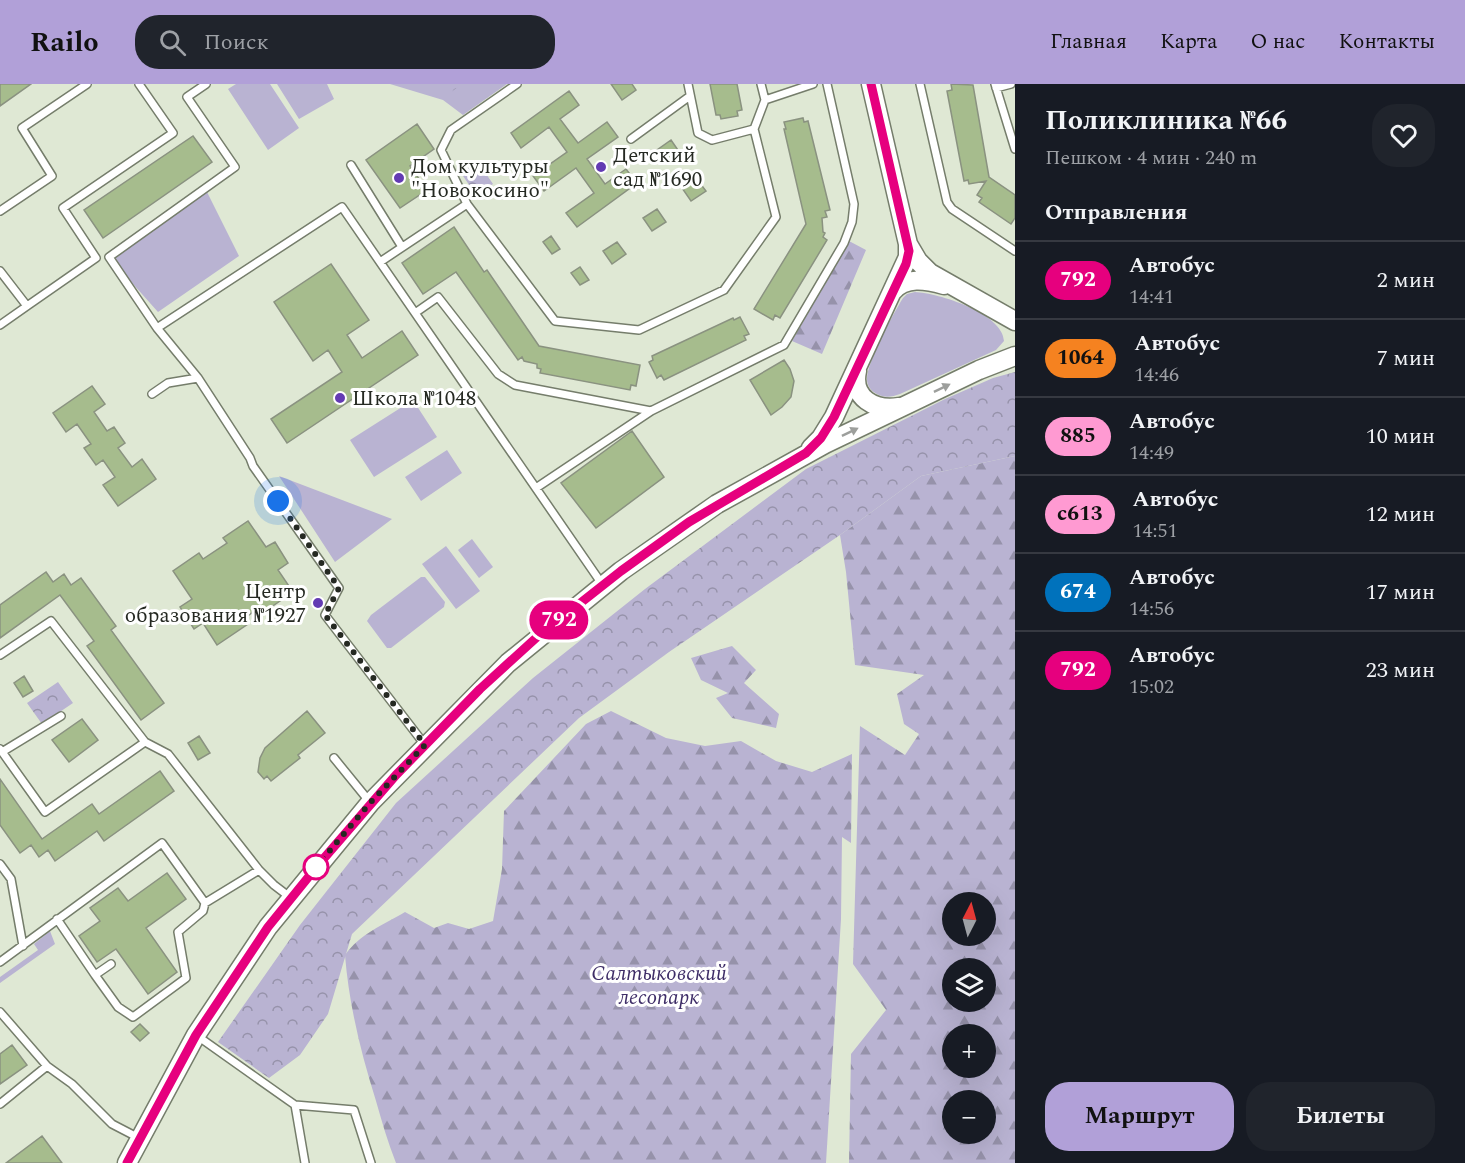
<!DOCTYPE html>
<html lang="ru">
<head>
<meta charset="utf-8">
<style>
	body { margin:0; font-family:Spectral,serif; background:#20242c; color:#f1f3f6; height:100vh; display:flex; flex-direction:column; font-size:22px; white-space:nowrap }
	* { box-sizing:border-box; margin:0 }
	p { font-size:20px; color:#9ea1a6 }
	.icon { flex:none; width:33px; height:33px; fill:none; stroke:currentColor; stroke-width:2; stroke-linecap:round; stroke-linejoin:round }
	.map { position:relative; flex:1; overflow:hidden }
	.sheet { display:flex; flex-direction:column; background:#171b24; width:450px }
	.sheet>* { flex:none }
	.badge { padding:0 12px; border-radius:20px; font-size:21px; line-height:39px }
	.needle { width:39px; rotate:6deg }
	.controls { position:absolute; left:942px; top:808px; display:grid; gap:12px }
	.controls a { display:grid; place-items:center; width:54px; height:54px; border-radius:50%; background:#171b24; box-shadow:0 6px 24px #0002; font-size:30px }
	.you { position:absolute; width:30px; height:30px; margin:-15px; border:4px solid #fff; border-radius:50%; background:#1a73e8; box-shadow:0 0 0 9px #1a73e833 }
	.map>.badge { position:absolute; translate:-50% -50%; box-shadow:0 0 0 3px #fff }
	h2 { padding:0 30px; font-size:22px; line-height:54px }
	.round { display:grid; place-items:center; flex:none; width:63px; height:63px; border-radius:24px; background:#20242c }
	.head { display:flex; align-items:center; justify-content:space-between; height:102px; padding:0 30px }
	h1 { font-size:28px; font-weight:700; line-height:45px }
	.action { display:flex; gap:12px; margin-top:auto; padding:12px 30px }
	.action a { flex:1; height:69px; border-radius:24px; background:#b1a0d8; color:#111; font-size:24px; font-weight:700; line-height:69px; text-align:center }
	.action a+a { background:#20242c; color:#f1f3f6 }
	ul { padding:0; list-style:none }
	li { display:flex; align-items:center; gap:18px; height:78px; padding:0 30px; border-top:2px solid #363941 }
	li div { flex:1 }
	li b { display:block; font-size:22px }
	li em { font-style:normal }
	li .badge { min-width:66px; font-weight:700; text-align:center }
	header { display:flex; align-items:center; gap:36px; box-sizing:border-box; height:84px; padding:0 30px; background:#b1a0d8; color:#111 }
	header strong { font-size:28px }
	nav { display:flex; gap:33px; margin-inline-start:auto; font-size:21px }
	.search { width:420px; height:54px; background:#20242c; display:flex; align-items:center; gap:15px; box-sizing:border-box; padding:0 21px; border-radius:24px; color:#9ea1a6; font-size:22px }
	main { display:flex; flex:1; min-height:0 }
	.map>svg:first-child { display:block }
	.grass { fill:#b9b3d2 }
	.forest { fill:url(#forest-firs); fill-rule:evenodd }
	.park { fill:url(#park-crowns) }
	.building { fill:#a6bc8d; stroke:#8a9280; stroke-width:1.5 }
	.lines { fill:none; stroke-linecap:round; stroke-linejoin:round }
	.service-casing { stroke:#757d6b; stroke-width:10 }
	.tertiary-casing { stroke:#757d6b; stroke-width:21 }
	.service { stroke:#fff; stroke-width:7 }
	.tertiary { stroke:#fff; stroke-width:18 }
	.oneway { fill:#9d9f9c }
	.line-casing { stroke:#fff; stroke-width:14 }
	.line { stroke:#e6007e; stroke-width:9 }
	.walk { stroke:#252922; stroke-width:6; stroke-dasharray:0 10.8 }
	.poi-dot { fill:#633bb3; stroke:#fff; stroke-width:2 }
	.stop-dot { fill:#fff; stroke:#e6007e; stroke-width:3 }
	.labels { text-anchor:middle; stroke-width:6; stroke-linejoin:round; paint-order:stroke }
	.poi-label { font-size:21px; fill:#252922; stroke:#fff; text-anchor:start }
	.park-label { font-size:21px; font-style:italic; fill:#3e2d67; stroke:#fff }
</style>
</head>
<body>
<header>
<strong>Railo</strong>
<div class="search"><svg class="icon" aria-label="search" viewBox="0 0 24 24"><circle cx="10" cy="10" r="6"/><path d="M15 15l6 6"/></svg>Поиск</div>
<nav><a>Главная</a><a>Карта</a><a>О нас</a><a>Контакты</a></nav>
</header>
<main>
<div class="map">
<svg width="1015" height="1079" viewBox="0 0 1015 1079">
	<defs>
		<pattern id="forest-firs" width="22" height="20" patternUnits="userSpaceOnUse" patternTransform="scale(1.5)"><rect width="22" height="20" fill="#b9b3d2"/><path d="M5 1l3.5 6h-7zM16 11l3.5 6h-7z" fill="#9692aa"/></pattern>
		<pattern id="park-crowns" width="20" height="18" patternUnits="userSpaceOnUse" patternTransform="scale(1.5)"><rect width="20" height="18" fill="#b9b3d2"/><path d="M2 6a3 3 0 1 1 6 0M12 15a3 3 0 1 1 6 0" fill="none" stroke="#9692aa"/></pattern>
	</defs>
	<rect width="100%" height="100%" fill="#dfe8d4"/>
	<path class="grass" d="M236,0H270L299,44L268,66L228,5Z
		M277,0H327L334,15L299,35Z
		M390,0H507L463,31L443,16Z
		M205,104L239,172L158,228L109,173Z
		M915,208C938,209 1003,229 1004,257L996,266L900,310C892,313 884,314 877,310C871,307 867,302 867,295C867,278 893,230 903,214L907,210Z
		M413,316L437,353L374,393L350,356Z
		M447,366L462,389L421,417L405,393Z
		M279,392L392,435L335,478Z
		M472,455L493,483L479,494L458,466Z
		M446,462L480,507L456,525L422,480Z
		M421,493H425L445,518L444,523L391,564H387L367,537L371,531Z
		M50,847L55,860L0,899V893L38,866L34,860Z"/>
	<path class="forest" d="M849,157L866,166L822,270L792,257Z
		M1015,372V1079H849L851,970L886,926L853,880L860,642L905,671L919,650L904,640L897,610L924,591L855,581L846,488L840,451L921,392ZM952,819H986V852H952ZM952,885H986V918H952ZM952,951H986V984H952ZM952,1017H986V1050H952Z
		M732,562L756,586L744,599L779,630L776,644L732,634L716,614L728,609L701,596L691,574Z
		M611,627L666,654L705,662L741,657L776,677L812,688L852,670L851,759L842,753L841,835L826,1079H396C388,1059 382,1038 376,1017C361,969 349,921 345,871C360,850 383,841 405,828L434,844L448,839L469,845L493,837L502,785L504,727L586,640Z"/>
	<path class="park" d="M441,0H458L459,2L446,12L439,2Z
		M478,78L493,100L476,111L461,89Z
		M1015,288V372L921,392L840,451L669,568L579,634L352,850L328,930L300,971L269,994L218,958L300,841L396,719L533,594L645,505L806,385L945,315L993,294Z
		M58,598L73,619L42,640L27,619Z"/>
	<path class="building" d="M0,0H31L0,22Z
		M611,0H632L636,6L622,16Z
		M710,0H737L742,26L737,27L738,32L721,35L720,31H716Z
		M951,0L973,1L989,93L1015,111V134L1011,140L979,118L982,114L977,111L986,97L969,100L968,96L964,97L947,7L952,6Z
		M569,7L579,21L560,35L578,59L607,38L618,53L587,75L605,100L626,85L637,99L577,143L566,129L594,109L576,84L544,107L533,92L567,68L549,43L521,64L511,49Z
		M803,34L804,38L808,37L830,126L825,127L827,133L822,134L823,148L825,149L823,153L827,156L780,234L775,231L773,236L754,225L806,140L784,45H786L784,38Z
		M417,40L434,65L410,82L427,106L400,124L366,76Z
		M193,52L212,78L103,154L84,126Z
		M671,56L680,69L666,79L657,66Z
		M696,94L706,107L691,117L682,104Z
		M657,125L666,138L652,147L643,134Z
		M454,143L484,188L487,186L539,262L640,281L636,302L631,301L630,306L540,289L541,285L537,284V280L524,277L522,273L518,276L456,188L423,210L402,179Z
		M551,152L560,165L552,170L543,158Z
		M617,158L626,170L612,180L603,167Z
		M331,180L369,236L347,251L362,274L402,247L418,271L287,359L271,335L342,288L328,266L313,277L274,218Z
		M580,183L589,196L580,201L571,189Z
		M740,233L749,250L744,252L746,256L664,296L661,291L657,294L649,278L653,276L652,272L733,234L734,236Z
		M784,276L790,285L794,297L791,313L782,323L771,331L750,296Z
		M92,302L105,320L94,328L107,347L114,343L125,359L118,364L132,383L142,375L156,395L118,422L103,401L115,393L103,376L96,381L84,364L91,360L77,340L66,348L53,329Z
		M632,347L664,393L596,444L561,399Z
		M248,437L266,463L275,458L288,479L278,486L293,508L264,528L261,523L244,534L248,540L217,561L203,539L194,545L180,523L192,515L173,487L199,469L203,475L227,459L223,454Z
		M46,488L53,498L64,490L71,501L81,494L116,542L111,546L164,619L141,636L87,562L94,557L60,511L0,554V521Z
		M24,592L33,607L23,613L14,599Z
		M307,627L325,649L298,671L300,674L271,697L267,692L264,695L258,688L260,674L265,664Z
		M82,635L98,656L69,678L52,656Z
		M199,652L210,669L198,676L188,659Z
		M160,687L174,707L104,757L97,747L55,777L48,766L39,773L31,761L20,769L0,741V695L42,755L92,720L99,730Z
		M167,789L186,815L146,844L177,888L148,910L116,865L97,878L79,852L100,837L90,824L118,804L128,817Z
		M140,940L149,949L140,957L131,948Z
		M12,961L27,981L0,1000V970Z
		M42,1052L62,1079H6Z"/>
	<g class="lines">
		<defs>
			<path id="service" d="M206,0L187,13L235,83L109,173L157,244L198,294L250,374L253,382L339,504L325,531L425,661
				M517,0L451,46L441,66L467,120L555,237L639,246L724,206L776,133L754,45L765,16L761,0
				M688,0L698,49L712,56L754,45
				M920,0L947,118L952,125L1015,167
				M995,0L1015,65
				M996,4L1011,0
				M765,16L813,0
				M631,55L690,12
				M351,81L402,163
				M0,127L52,92L22,44L87,0
				M380,178L467,120
				M0,187L27,222L0,241
				M27,222L96,174L63,124L173,49L139,0
				M415,229L438,213L498,290L515,301L651,327L784,261L844,159L852,138L854,120L827,0
				M157,244L342,123L602,500
				M152,310L168,299L198,294
				M536,404L651,327
				M0,571L51,537L145,658L168,670L259,786L274,801L291,814
				M0,665L45,728L145,658
				M2,668L61,632
				M334,674L369,717
				M0,780L11,795L23,862
				M57,835L95,891L111,880
				M0,878L162,759L205,819L259,786
				M95,891L118,923L133,933L186,894L178,848L203,827L205,819
				M0,928L47,982L72,1000L112,1040L139,1054
				M196,951L295,1021L305,1079
				M0,1020L47,982
				M295,1021L354,1026L371,1079"/>
			<path id="tertiary" d="M908,160L918,177L930,189L1015,237
				M892,208C905,192 926,196 944,201
				M857,287C851,314 875,327 899,323
				M811,364L821,354L834,333L908,173V160L871,0
				M127,1079L196,951L268,843L370,719L508,579L621,487L717,420L825,360L979,286L1015,272"/>
		</defs>
		<use href="#service" class="service-casing"/>
		<use href="#tertiary" class="tertiary-casing"/>
		<use href="#service" class="service"/>
		<use href="#tertiary" class="tertiary"/>
	</g>
	<defs><path id="oneway-solid" d="M-6-.8H1V-3.2L6.5 0L1 3.2V.8H-6Z" transform="scale(1.5)"/></defs>
	<g class="oneway">
		<use href="#oneway-solid" transform="translate(942 304) rotate(-26)"/>
		<use href="#oneway-solid" transform="translate(850 348) rotate(-26)"/>
	</g>
	<g class="lines">
		<defs>
			<path id="line" d="M127,1079L196,951L268,843L319,780L396,691L480,605L536,554L621,487L689,438L806,369L821,354L834,333L906,180L909,167L871,0"/>
		</defs>
		<use href="#line" class="line-casing"/>
		<use href="#line" class="line"/>
		<path class="walk" d="M278,417L339,504L325,531L425,661L370,719L316,783"/>
	</g>
	<g class="poi-dot">
		<circle cx="601" cy="83" r="6"/>
		<circle cx="399" cy="94" r="6"/>
		<circle cx="340" cy="314" r="6"/>
		<circle cx="318" cy="519" r="6"/>
	</g>
	<circle class="stop-dot" cx="316" cy="783" r="12"/>
	<g class="labels">
		<g class="poi-label">
			<text x="613" y="78">Детский<tspan x="613" dy="24">сад №1690</tspan></text>
			<text x="411" y="89">Дом культуры<tspan x="411" dy="24">"Новокосино"</tspan></text>
			<text x="352" y="321">Школа №1048</text>
			<text x="306" y="514" text-anchor="end">Центр<tspan x="306" dy="24">образования №1927</tspan></text>
		</g>
		<g class="park-label">
			<text x="659" y="896">Салтыковский<tspan x="659" dy="24">лесопарк</tspan></text>
		</g>
	</g>
</svg>
<div class="controls">
<a><svg class="needle" viewBox="-14 -14 28 28"><path d="M0-13l5 13h-10z" fill="#e53935"/><path d="M0 13l5-13h-10z" fill="#9ea1a6"/></svg></a>
<a><svg class="icon" aria-label="layers" viewBox="0 0 24 24"><path d="M12 4l9 5-9 5-9-5zM3 14l9 5 9-5"/></svg></a>
<a>+</a>
<a>−</a>
</div>
<div class="you" style="left:278px;top:417px"></div>
<b class="badge" style="left:559px;top:536px;background:#e6007e;color:#fff">792</b>
</div>
<section class="sheet">
<div class="head"><div><h1>Поликлиника №66</h1><p>Пешком · 4 мин · 240 m</p></div><a class="round"><svg class="icon" aria-label="heart" viewBox="0 0 24 24"><path d="M12 20l-8-8c-3-5 5-10 8-4 3-6 11-1 8 4z"/></svg></a></div>
<h2>Отправления</h2>
<ul>
<li><span class="badge" style="background:#e6007e;color:#fff">792</span><div><b>Автобус</b><p>14:41</p></div><em>2 мин</em></li>
<li><span class="badge" style="background:#f58220;color:#111">1064</span><div><b>Автобус</b><p>14:46</p></div><em>7 мин</em></li>
<li><span class="badge" style="background:#ff9ad2;color:#111">885</span><div><b>Автобус</b><p>14:49</p></div><em>10 мин</em></li>
<li><span class="badge" style="background:#ff9ad2;color:#111">с613</span><div><b>Автобус</b><p>14:51</p></div><em>12 мин</em></li>
<li><span class="badge" style="background:#0072bc;color:#fff">674</span><div><b>Автобус</b><p>14:56</p></div><em>17 мин</em></li>
<li><span class="badge" style="background:#e6007e;color:#fff">792</span><div><b>Автобус</b><p>15:02</p></div><em>23 мин</em></li>
</ul>
<div class="action"><a>Маршрут</a><a>Билеты</a></div>
</section>
</main>
</body>
</html>
